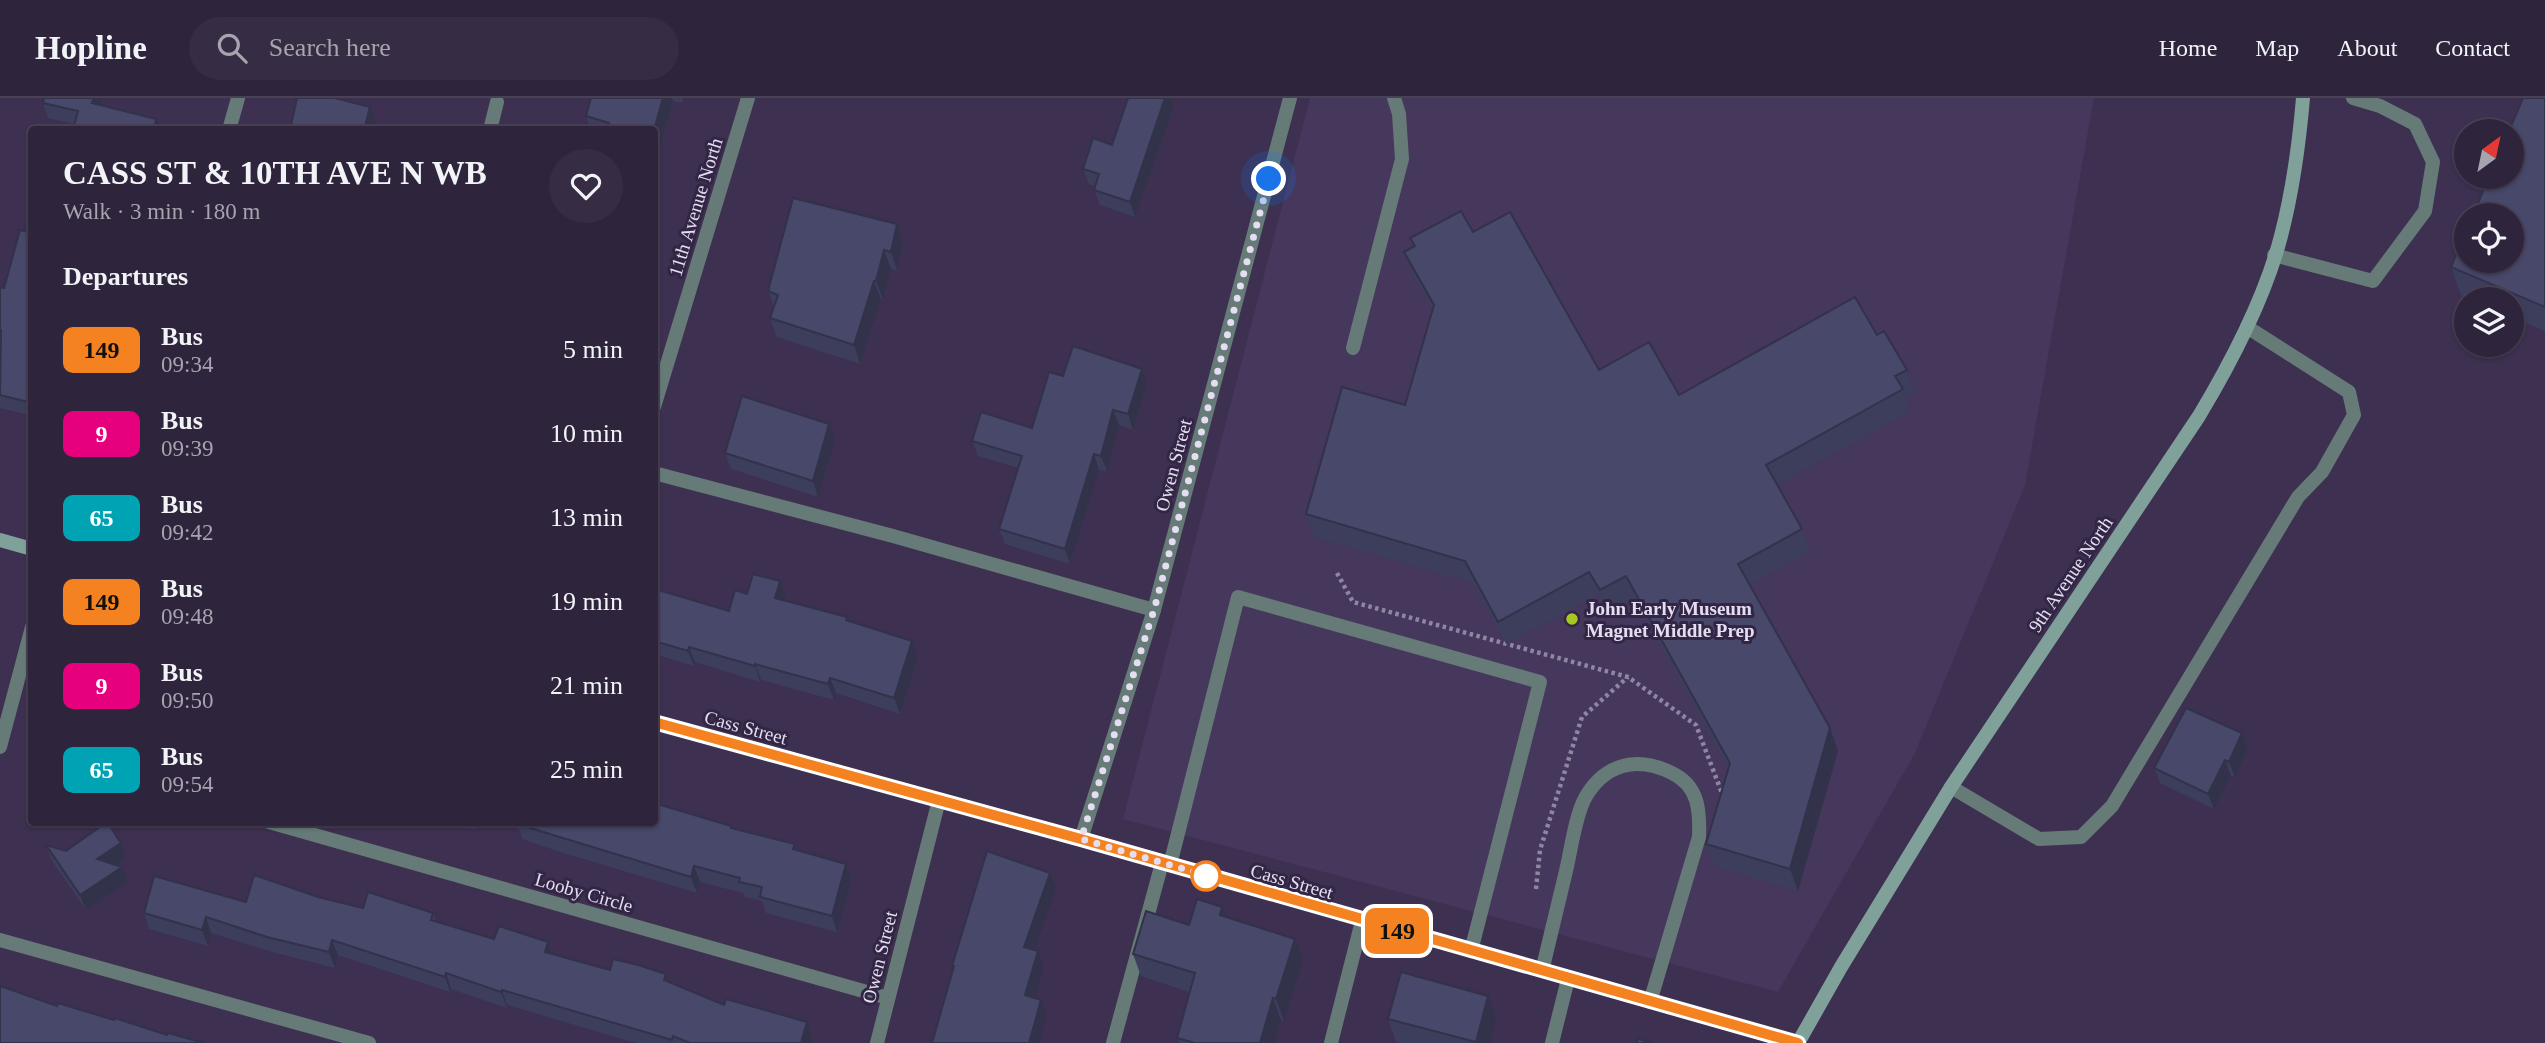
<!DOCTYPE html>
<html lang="en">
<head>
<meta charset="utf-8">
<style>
	body { margin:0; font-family:Georgia,serif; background:#362c43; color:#f1f3f6; height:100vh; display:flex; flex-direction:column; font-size:26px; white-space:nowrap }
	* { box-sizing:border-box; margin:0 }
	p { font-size:23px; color:#a7a4af }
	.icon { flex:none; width:38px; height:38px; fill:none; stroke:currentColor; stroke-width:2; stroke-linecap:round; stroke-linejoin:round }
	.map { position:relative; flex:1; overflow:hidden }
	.sheet { position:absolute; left:28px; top:28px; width:630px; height:700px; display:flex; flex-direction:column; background:#2e243c; border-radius:7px; box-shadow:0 2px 5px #0004,0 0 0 2px #494156 }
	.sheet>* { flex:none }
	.badge { padding:0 14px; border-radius:10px; font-size:24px; line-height:46px }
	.needle { width:46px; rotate:33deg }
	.tools { position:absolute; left:2454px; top:21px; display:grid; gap:14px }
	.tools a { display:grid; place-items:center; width:70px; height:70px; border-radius:50%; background:#2e243c; box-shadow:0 2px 5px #0004,0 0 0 2px #494156; font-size:35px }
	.you { position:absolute; width:35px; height:35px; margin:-18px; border:5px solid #fff; border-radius:50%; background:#1a73e8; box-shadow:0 0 0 10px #1a73e833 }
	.map>.badge { position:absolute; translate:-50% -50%; box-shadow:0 0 0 4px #fff }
	h2 { padding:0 35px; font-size:26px; line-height:63px }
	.round { display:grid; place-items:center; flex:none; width:74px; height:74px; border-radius:37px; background:#362c43 }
	.summary { display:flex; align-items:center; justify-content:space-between; height:119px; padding:0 35px }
	h1 { font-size:33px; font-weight:700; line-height:52px }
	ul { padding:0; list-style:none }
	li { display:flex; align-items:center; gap:21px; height:84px; padding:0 35px }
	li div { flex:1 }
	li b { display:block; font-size:26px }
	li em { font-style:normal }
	li .badge { min-width:77px; font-weight:700; text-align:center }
	header { display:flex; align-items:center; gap:42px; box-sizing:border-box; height:98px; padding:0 35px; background:#2e243c; border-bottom:2px solid #494156 }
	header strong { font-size:33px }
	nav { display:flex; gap:38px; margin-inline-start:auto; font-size:24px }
	.search { width:490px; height:63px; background:#362c43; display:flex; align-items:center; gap:18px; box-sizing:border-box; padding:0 24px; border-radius:38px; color:#a7a4af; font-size:26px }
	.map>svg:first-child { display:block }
	.built { fill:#46375d }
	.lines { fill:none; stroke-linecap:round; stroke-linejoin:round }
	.path { stroke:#9086a1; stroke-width:4.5; stroke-dasharray:3.5 3.5; stroke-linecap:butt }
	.lane { stroke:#667b77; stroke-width:14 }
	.street { stroke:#667b77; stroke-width:14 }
	.secondary { stroke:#7fa19a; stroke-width:14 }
	.wall { fill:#3d3e5b }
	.shaded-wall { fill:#32324a }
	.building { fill:#47486a; stroke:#32324a; stroke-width:2 }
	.line-casing { stroke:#fff; stroke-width:16 }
	.line { stroke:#f58220; stroke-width:10 }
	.walk { stroke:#e5def3; stroke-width:7; stroke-dasharray:0 12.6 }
	.poi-dot { fill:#a6c821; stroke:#332645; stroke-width:2.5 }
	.stop-dot { fill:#fff; stroke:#f58220; stroke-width:3.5 }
	.labels { text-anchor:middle; stroke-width:6; stroke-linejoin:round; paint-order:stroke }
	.street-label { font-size:19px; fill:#e5def3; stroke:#332645 }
	.poi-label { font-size:19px; font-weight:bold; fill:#e5def3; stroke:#332645; text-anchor:start }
</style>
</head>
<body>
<header>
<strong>Hopline</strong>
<div class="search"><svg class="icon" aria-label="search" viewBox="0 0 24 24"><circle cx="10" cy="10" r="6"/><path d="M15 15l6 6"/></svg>Search here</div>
<nav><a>Home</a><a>Map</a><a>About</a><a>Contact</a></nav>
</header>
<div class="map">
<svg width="2545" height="945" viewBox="0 0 2545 945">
	<rect width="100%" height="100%" fill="#3d3050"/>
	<path class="built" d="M1310,0H2094L2025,387L1915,655L1778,894L1123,721Z"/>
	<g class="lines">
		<path class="path" d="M1337,475L1353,504L1628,579L1696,627L1723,698
			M1536,791L1540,752L1582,619L1628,579"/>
		<path class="lane" d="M490,32L497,4
			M2274,157L2373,183L2425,113L2433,64L2415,26L2380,8L2353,0
			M1353,250L1402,61L1399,16L1394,0
			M654,375L893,438L1154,512
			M1951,689L2039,741L2081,739L2112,708L2298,399L2322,374L2354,317L2349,294L2247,229
			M1170,767L1238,499L1540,584L1471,853
			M0,842L369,945
			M1542,873C1550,840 1558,807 1566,773C1571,752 1575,719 1585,700C1605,665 1637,658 1672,675C1699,688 1700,713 1699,739L1650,904
			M1113,945L1162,765
			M1552,945L1568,881"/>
		<path class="street" d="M229,32L238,0
			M654,309L748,0
			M0,649L32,529
			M269,724L888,900
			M1081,741L1154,512L1290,0
			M877,945L939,702
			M1331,945L1362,823"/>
		<path class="secondary" d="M0,442L32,451
			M654,624L1081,741L1798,945
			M1798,945L1841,869L1951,689L2199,318C2232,263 2265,200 2281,138C2293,92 2299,47 2303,0"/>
	</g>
	<path class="wall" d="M44,0H102L100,7L74,26L48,20L43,5Z
		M591,0H683L682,5L673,3L655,67L654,32H591L586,18Z
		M2545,0V233L2511,219V201H2471L2461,197L2451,169Z
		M1174,8L1135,119L1100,107L1094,92L1095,88L1089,86L1083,71L1112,47Z
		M897,126L903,145L897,172L891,171L883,202L881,201L860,266L777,239L770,220L774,209L768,193Z
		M1473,134L1599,272L1679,297L1877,237L1907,272L1915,295L1906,299L1911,313L1777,387L1802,431L1810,453L1750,487L1838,653L1798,793L1715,769L1706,746L1728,670L1635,500L1608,515L1598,497L1506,546L1473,485L1314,439L1306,416L1405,307L1432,212L1412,176L1404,154L1413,149L1410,140Z
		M32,135V318L0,310V189L4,190Z
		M1142,271L1147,286L1133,332L1119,327L1107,373L1099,372L1070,466L1005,446L999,431L1018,370L978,358L972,343L1032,330L1063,278Z
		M835,342L818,399L731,371L725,355Z
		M655,491L729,513L747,496L785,499L784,502L847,519L848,523L912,543L918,558L900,616L836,595L834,602L761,582L760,584L695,564L694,568L654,556Z
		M2242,635L2248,651L2235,679L2231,678L2214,711L2160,685L2154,670Z
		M104,724H109L108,725L126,760L117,767L122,769L128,784L86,812L52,763L46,747L66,753L106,725Z
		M449,724H477L475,732Z
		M494,724H654L731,728L732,730L797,752L846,766L852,781L837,834L766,815L762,803L745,799L743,795L700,784L697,795L557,753L522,741L519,731Z
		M318,799L363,810L433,815L436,824L494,841L548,844L552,855L610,872L668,883L724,907L807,924L812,939L811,945H636L507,907V910L451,891L450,894L338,857L335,870L272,854L211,835L208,848L149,831L144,815L246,804Z
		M1226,819L1303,863L1284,923L1281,922L1274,945H1179L1177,940L1189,894L1141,878L1133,856L1189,827Z
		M1496,920L1490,945H1401L1396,944L1388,921Z"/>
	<path class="shaded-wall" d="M94,0H102L98,20L92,5Z
		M663,0H672L673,3L655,67L654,32Z
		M1165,0H1171L1174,8L1135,119L1130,104Z
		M370,9L376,24L374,32H364Z
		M156,21L160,32H154Z
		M897,126L903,145L897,172L891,154Z
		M884,152L891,171L883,202L876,183Z
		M874,183L881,201L860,266L854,247Z
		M1142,271L1147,286L1133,332L1128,316Z
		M1113,312L1119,327L1107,373L1101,358Z
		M829,326L835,342L818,399L813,383Z
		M1094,356L1099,372L1070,466L1065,451Z
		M780,483L785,499L781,515L775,500Z
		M912,543L918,558L900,616L894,600Z
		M689,549L695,564L694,568L688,553Z
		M755,566L761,582L760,584L755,568Z
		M830,580L836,595L834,602L828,586Z
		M1830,630L1838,653L1798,793L1790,771Z
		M2242,635L2248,651L2235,679L2229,664Z
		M2225,662L2231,678L2214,711L2208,696Z
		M472,724H477L475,732Z
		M121,745L126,760L103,777L97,761Z
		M846,766L852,781L837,834L832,818Z
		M694,768L700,784L697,795L691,779Z
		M122,769L128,784L86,812L80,797Z
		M1050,775L1056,790L1030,865L1024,849Z
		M1222,809L1230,832L1220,817Z
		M206,819L211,835L208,848L202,832Z
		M1295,841L1303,863L1284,923L1276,901Z
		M332,842L338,857L335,870L329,854Z
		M548,844L553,859L545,854Z
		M1038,853L1044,869L1031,913L1025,897Z
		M446,875L451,891L450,894L445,879Z
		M502,892L507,907V910L501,894Z
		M1488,898L1496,920L1490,945H1476Z
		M1273,900L1281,922L1274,945H1260Z
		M1041,902L1047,918L1039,945H1029Z
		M807,924L812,939L811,945H801Z"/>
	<path class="building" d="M44,0H94L92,5L156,21L154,32H73L78,13L43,5Z
		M297,0H335L370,9L364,32H290Z
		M591,0H663L654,32H607L609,25L586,18Z
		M1128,0H1165L1130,104L1094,92L1099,76L1083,71L1093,40L1112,47Z
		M2523,0H2545V209L2451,169L2466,134V163H2511V117H2473L2489,79H2511V33H2509Z
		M793,100L897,126L891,154L884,152L876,183H874L854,247L770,220L778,197L768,193Z
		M1461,113L1473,134L1510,114L1599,272L1649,244L1679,297L1855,199L1877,237L1884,233L1907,272L1895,278L1903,291L1766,367L1802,431L1738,466L1830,630L1790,771L1706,746L1730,665L1626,478L1600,492L1589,474L1498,524L1465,463L1306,416L1342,289L1405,307L1434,207L1404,154L1415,148L1410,140Z
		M20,132L32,135V305L0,297L1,232H0V189L4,190Z
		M1073,248L1142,271L1128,316L1113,312L1101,358L1094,356L1065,451L999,431L1022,358L972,343L981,314L1032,330L1049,274L1063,278Z
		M742,298L829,326L813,383L725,355Z
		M753,476L780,483L775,500L847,519L846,522L912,543L894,600L830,580L828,586L755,566V568L689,549L688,553L654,543L655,491L729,513L735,492L747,496Z
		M2186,610L2242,635L2229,664L2225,662L2208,696L2154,670Z
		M654,705L731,728V730L795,746L793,751L846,766L832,818L760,799L762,789L739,784L740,780L694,768L691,779L517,726V724H654Z
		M107,724L121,745L97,761L122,769L80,797L46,747L66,753Z
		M987,753L1050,775L1024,849L1038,853L1025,897L1041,902L1029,945H932L954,868H952Z
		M254,777L318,799L363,810L368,794L433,815L431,822L494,841L499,828L548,844L545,854L610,872L613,861L638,867L666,876L664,882L724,907L726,901L807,924L801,945H690L673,938L672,942L502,892L501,894L446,875L445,879L332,842L329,854L267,839L206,819L202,832L144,815L154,778L246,804Z
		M1197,801L1222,809L1220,817L1295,841L1276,901L1273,900L1260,945H1195L1177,940L1195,875L1133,856L1146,813L1189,827Z
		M1401,874L1488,898L1476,944L1388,921Z
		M0,888L57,908L58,905L114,922L115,920L167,937L168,935L204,945H0Z
		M1638,941L1652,945H1636Z"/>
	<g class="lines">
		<defs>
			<path id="line" d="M654,624L1081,741L1798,945"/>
		</defs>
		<use href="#line" class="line-casing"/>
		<use href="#line" class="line"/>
		<path class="walk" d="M1206,778L1218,781L1081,741L1154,512L1269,81"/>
	</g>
	<circle class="poi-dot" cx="1572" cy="521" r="7"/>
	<circle class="stop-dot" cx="1206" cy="778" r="14"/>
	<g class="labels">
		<g class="street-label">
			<text transform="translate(695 109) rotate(-73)" y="7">11th Avenue North</text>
			<text transform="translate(1173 367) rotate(-75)" y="7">Owen Street</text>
			<text transform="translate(2070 476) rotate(-56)" y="7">9th Avenue North</text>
			<text transform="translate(746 629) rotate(15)" y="7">Cass Street</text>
			<text transform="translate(1292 783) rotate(16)" y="7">Cass Street</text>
			<text transform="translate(584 794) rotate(16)" y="7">Looby Circle</text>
			<text transform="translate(879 859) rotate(-76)" y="7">Owen Street</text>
		</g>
		<g class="poi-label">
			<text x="1586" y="517">John Early Museum<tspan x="1586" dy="22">Magnet Middle Prep</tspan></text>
		</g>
	</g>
</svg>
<div class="tools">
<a><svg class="needle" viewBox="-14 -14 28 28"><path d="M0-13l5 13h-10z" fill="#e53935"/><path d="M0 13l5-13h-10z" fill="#a7a4af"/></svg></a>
<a><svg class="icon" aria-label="locate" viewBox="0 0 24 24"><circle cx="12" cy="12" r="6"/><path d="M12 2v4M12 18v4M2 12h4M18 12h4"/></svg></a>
<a><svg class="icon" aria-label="layers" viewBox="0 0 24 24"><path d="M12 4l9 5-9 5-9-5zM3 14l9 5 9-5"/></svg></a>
</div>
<div class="you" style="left:1269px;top:81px"></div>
<b class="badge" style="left:1397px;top:833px;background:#f58220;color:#111">149</b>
<section class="sheet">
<div class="summary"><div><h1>CASS ST &amp; 10TH AVE N WB</h1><p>Walk · 3 min · 180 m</p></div><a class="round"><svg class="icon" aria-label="heart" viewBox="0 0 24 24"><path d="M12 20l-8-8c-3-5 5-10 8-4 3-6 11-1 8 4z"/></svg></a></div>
<h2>Departures</h2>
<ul>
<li><span class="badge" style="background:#f58220;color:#111">149</span><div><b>Bus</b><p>09:34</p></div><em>5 min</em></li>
<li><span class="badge" style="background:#e6007e;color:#fff">9</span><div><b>Bus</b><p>09:39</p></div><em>10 min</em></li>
<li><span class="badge" style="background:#00a3b4;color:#fff">65</span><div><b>Bus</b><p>09:42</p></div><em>13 min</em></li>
<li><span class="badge" style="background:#f58220;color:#111">149</span><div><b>Bus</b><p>09:48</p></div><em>19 min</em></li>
<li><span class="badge" style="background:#e6007e;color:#fff">9</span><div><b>Bus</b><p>09:50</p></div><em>21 min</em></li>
<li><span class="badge" style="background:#00a3b4;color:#fff">65</span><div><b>Bus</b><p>09:54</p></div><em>25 min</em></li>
</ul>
</section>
</div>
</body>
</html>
